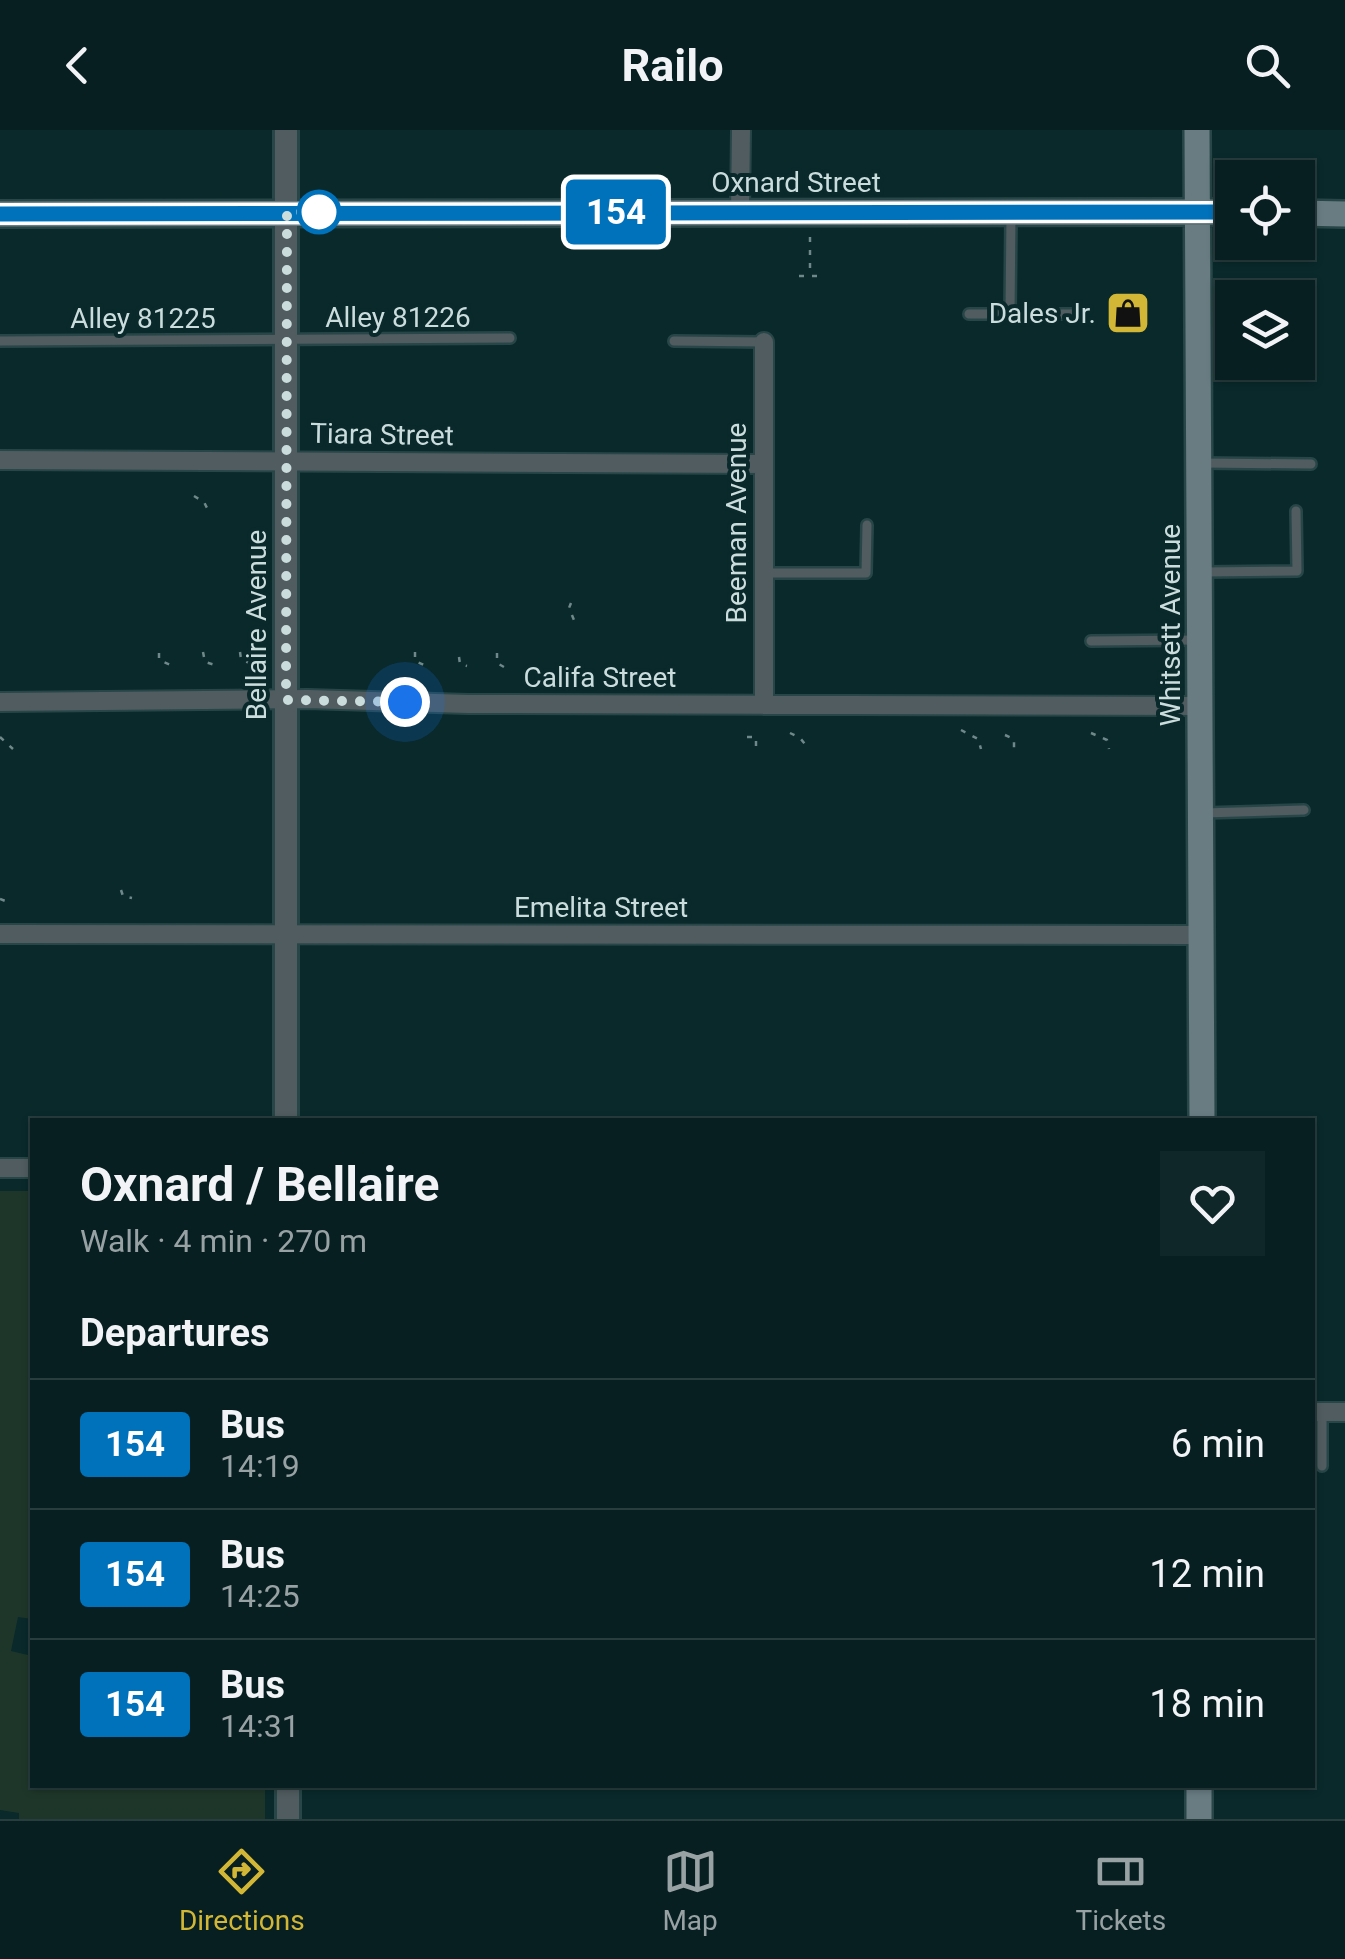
<!DOCTYPE html>
<html lang="en">
<head>
<meta charset="utf-8">
<style>
	body { margin:0; font-family:Roboto,sans-serif; background:#102729; color:#f1f3f6; height:100vh; display:flex; flex-direction:column; font-size:38px; white-space:nowrap }
	* { box-sizing:border-box; margin:0 }
	p { font-size:32px; color:#98a2a5 }
	.icon { flex:none; width:55px; height:55px; fill:none; stroke:currentColor; stroke-width:2; stroke-linecap:round; stroke-linejoin:round }
	.map { position:relative; flex:1; overflow:hidden }
	.drawer { position:absolute; left:30px; top:988px; width:1285px; height:670px; display:flex; flex-direction:column; background:#071f20; border-radius:0px; box-shadow:0 2px 8px #0004,0 0 0 2px #283d3e }
	.drawer>* { flex:none }
	.badge { padding:0 20px; border-radius:8px; font-size:35px; line-height:65px }
	.fabs { position:absolute; left:1215px; top:30px; display:grid; gap:20px }
	.fabs a { display:grid; place-items:center; width:100px; height:100px; border-radius:0px; background:#071f20; box-shadow:0 2px 8px #0004,0 0 0 2px #283d3e; font-size:50px }
	.you { position:absolute; width:50px; height:50px; margin:-25px; border:8px solid #fff; border-radius:50%; background:#1a73e8; box-shadow:0 0 0 15px #1a73e833 }
	.map>.badge { position:absolute; translate:-50% -50%; box-shadow:0 0 0 5px #fff }
	h2 { padding:0 50px; font-size:38px; line-height:90px }
	.round { display:grid; place-items:center; flex:none; width:105px; height:105px; border-radius:0px; background:#102729 }
	.overview { display:flex; align-items:center; justify-content:space-between; height:170px; padding:0 50px }
	h1 { font-size:48px; font-weight:700; line-height:75px }
	ul { padding:0; list-style:none }
	li { display:flex; align-items:center; gap:30px; height:130px; padding:0 50px; border-top:2px solid #283d3e }
	li div { flex:1 }
	li b { display:block; font-size:38px }
	li em { font-style:normal }
	li .badge { min-width:110px; font-weight:700; text-align:center }
	header { display:flex; justify-content:space-between; align-items:center; height:130px; padding:0 50px; background:#071f20; font-size:45px; font-weight:700 }
	.dock { display:flex; justify-content:space-around; align-items:center; height:140px; border-top:2px solid #283d3e; background:#071f20; font-size:28px; color:#98a2a5 }
	.dock a { display:grid; justify-items:center; gap:5px }
	.dock .current { color:#d2b736 }
	.map>svg:first-child { display:block }
	.green { fill:#1e3629 }
	.lines { fill:none; stroke-linecap:round; stroke-linejoin:round }
	.service-casing { stroke:#284647; stroke-width:14 }
	.minor-casing { stroke:#284647; stroke-width:22 }
	.tertiary-casing { stroke:#284647; stroke-width:28 }
	.secondary-casing { stroke:#284647; stroke-width:30 }
	.path { stroke:#708889; stroke-width:2.5; stroke-dasharray:5 8; stroke-linecap:butt }
	.service { stroke:#505c60; stroke-width:9 }
	.minor { stroke:#505c60; stroke-width:18 }
	.tertiary { stroke:#505c60; stroke-width:22 }
	.secondary { stroke:#687c82; stroke-width:25 }
	.line-casing { stroke:#fff; stroke-width:22 }
	.line { stroke:#0072bc; stroke-width:15 }
	.walk { stroke:#cbdcdd; stroke-width:10; stroke-dasharray:0 18 }
	.stop-dot { fill:#fff; stroke:#0072bc; stroke-width:5 }
	.labels { text-anchor:middle; stroke-width:8; stroke-linejoin:round; paint-order:stroke }
	.street-label { font-size:28px; fill:#cbdcdd; stroke:#09292b }
	.poi-label { font-size:28px; fill:#cbdcdd; stroke:#09292b; text-anchor:end }
</style>
</head>
<body>
<header><svg class="icon" aria-label="back" viewBox="0 0 24 24"><path d="M15 5l-7 7 7 7"/></svg>Railo<svg class="icon" aria-label="search" viewBox="0 0 24 24"><circle cx="10" cy="10" r="6"/><path d="M15 15l6 6"/></svg></header>
<div class="map">
<svg width="1345" height="1689" viewBox="0 0 1345 1689">
	<rect width="100%" height="100%" fill="#09292b"/>
	<path class="green" d="M0,1061H32V1489L18,1487L11,1521L32,1526V1655H265V1689H19V1683L0,1680Z"/>
	<g class="lines">
		<defs>
			<path id="service" d="M969,184H1081
				M1010,184L1011,85
				M0,211L510,208
				M674,211L764,212
				M1202,333L1311,334
				M1203,442L1297,441L1296,381
				M764,443H866L867,395
				M1091,511L1198,510
				M1203,683L1304,680
				M1322,1282V1336"/>
			<path id="minor" d="M740,83L741,0
				M764,212V575
				M0,330L764,334
				M0,572L308,569L468,574L1200,576
				M0,804L1201,805
				M0,1038H32
				M1312,1282H1345"/>
			<path id="tertiary" d="M286,0V990
				M288,1655V1689"/>
			<path id="secondary" d="M1197,0L1202,990
				M1298,83L1345,84
				M0,84L1232,82
				M1199,1689V1655"/>
		</defs>
		<use href="#service" class="service-casing"/>
		<use href="#minor" class="minor-casing"/>
		<use href="#tertiary" class="tertiary-casing"/>
		<use href="#secondary" class="secondary-casing"/>
		<path class="path" d="M810,107V146
			M799,146H824
			M194,366L204,372L208,380
			M571,473L569,478L574,490
			M203,522L205,532L215,535
			M240,522L241,529L255,536
			M415,522V531L426,536
			M159,523V530L173,536
			M497,523V533L504,537L510,538
			M459,527L460,534L467,536
			M961,600L978,609L981,619
			M790,603L800,608L809,619
			M1091,603L1107,610L1109,619
			M1005,605L1014,609V621
			M0,607L13,619
			M747,607H756V621
			M121,760L123,766L132,768
			M0,769L8,772"/>
		<use href="#service" class="service"/>
		<use href="#minor" class="minor"/>
		<use href="#tertiary" class="tertiary"/>
		<use href="#secondary" class="secondary"/>
	</g>
	<g class="lines">
		<defs>
			<path id="line" d="M0,84L1232,82"/>
		</defs>
		<use href="#line" class="line-casing"/>
		<use href="#line" class="line"/>
		<path class="walk" d="M319,82H287L286,570L405,572"/>
	</g>
	<defs>
		<symbol id="shop-square" viewBox="-11 -11 22 22"><rect x="-9" y="-9" width="18" height="18" rx="4" fill="#d2b736" stroke="#09292b"/><path d="M-5-2.5h2.3a2.7 3.5 0 0 1 5.4 0H5L5.5 6h-11ZM-1.5-2.5h3a1.5 2.3 0 0 0-3 0Z" fill="#111"/></symbol>
	</defs>
	<g fill-rule="evenodd">
		<use href="#shop-square" x="1103" y="158" width="50" height="50"/>
	</g>
	<circle class="stop-dot" cx="319" cy="82" r="20"/>
	<g class="labels">
		<g class="street-label">
			<text x="796" y="62">Oxnard Street</text>
			<text x="398" y="197">Alley 81226</text>
			<text x="143" y="198">Alley 81225</text>
			<text transform="translate(382 304) rotate(1)" y="10">Tiara Street</text>
			<text transform="translate(736 393) rotate(-90)" y="10">Beeman Avenue</text>
			<text transform="translate(256 495) rotate(-90)" y="10">Bellaire Avenue</text>
			<text transform="translate(1170 495) rotate(-90)" y="10">Whitsett Avenue</text>
			<text x="600" y="557">Califa Street</text>
			<text x="601" y="787">Emelita Street</text>
		</g>
		<g class="poi-label">
			<text x="1096" y="193">Dales Jr.</text>
		</g>
	</g>
</svg>
<div class="fabs">
<a><svg class="icon" aria-label="locate" viewBox="0 0 24 24"><circle cx="12" cy="12" r="6"/><path d="M12 2v4M12 18v4M2 12h4M18 12h4"/></svg></a>
<a><svg class="icon" aria-label="layers" viewBox="0 0 24 24"><path d="M12 4l9 5-9 5-9-5zM3 14l9 5 9-5"/></svg></a>
</div>
<div class="you" style="left:405px;top:572px"></div>
<b class="badge" style="left:616px;top:82px;background:#0072bc;color:#fff">154</b>
<section class="drawer">
<div class="overview"><div><h1>Oxnard / Bellaire</h1><p>Walk · 4 min · 270 m</p></div><a class="round"><svg class="icon" aria-label="heart" viewBox="0 0 24 24"><path d="M12 20l-8-8c-3-5 5-10 8-4 3-6 11-1 8 4z"/></svg></a></div>
<h2>Departures</h2>
<ul>
<li><span class="badge" style="background:#0072bc;color:#fff">154</span><div><b>Bus</b><p>14:19</p></div><em>6 min</em></li>
<li><span class="badge" style="background:#0072bc;color:#fff">154</span><div><b>Bus</b><p>14:25</p></div><em>12 min</em></li>
<li><span class="badge" style="background:#0072bc;color:#fff">154</span><div><b>Bus</b><p>14:31</p></div><em>18 min</em></li>
</ul>
</section>
</div>
<nav class="dock">
<a class="current"><svg class="icon" aria-label="directions" viewBox="0 0 24 24"><path d="M12 3l9 9-9 9-9-9zM9 14v-3h6M13 9l2 2-2 2"/></svg>Directions</a>
<a><svg class="icon" aria-label="map" viewBox="0 0 24 24"><path d="M3 6l6-2 6 2 6-2v14l-6 2-6-2-6 2zM9 4v14M15 6v14"/></svg>Map</a>
<a><svg class="icon" aria-label="tickets" viewBox="0 0 24 24"><path d="M3 7h18v10H3zM15 7v10"/></svg>Tickets</a>
</nav>
</body>
</html>
